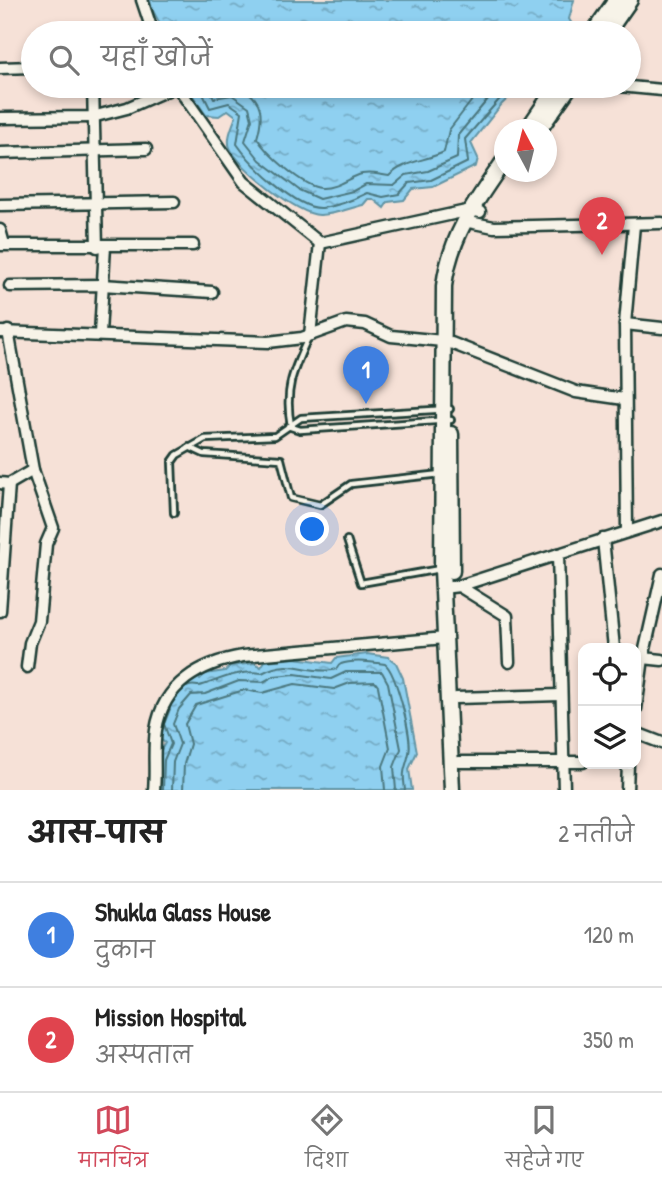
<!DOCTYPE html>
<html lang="hi">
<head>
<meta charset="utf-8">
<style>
	body { margin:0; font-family:"Patrick Hand","Playpen Sans Deva",sans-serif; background:#f6f6f6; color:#222 }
	.controls { position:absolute; right:21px; bottom:21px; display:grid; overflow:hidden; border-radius:14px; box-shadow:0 4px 10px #0003 }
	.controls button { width:63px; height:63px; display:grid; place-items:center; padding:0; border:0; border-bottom:2px solid #e0e0e0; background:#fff; color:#222; font:35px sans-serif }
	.compass { position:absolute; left:494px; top:119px; width:63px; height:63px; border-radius:50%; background:#fff; box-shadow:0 4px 10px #0003; rotate:353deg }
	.you { position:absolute; left:313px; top:530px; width:24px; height:24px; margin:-18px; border:5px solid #fff; border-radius:50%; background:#1a73e8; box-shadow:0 0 0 10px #1a73e833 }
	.badge { display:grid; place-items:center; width:46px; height:46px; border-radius:50%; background:#d1495b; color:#fff; font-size:23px; font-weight:700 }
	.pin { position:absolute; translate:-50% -58px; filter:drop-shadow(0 2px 4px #0008) }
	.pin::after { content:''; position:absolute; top:37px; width:24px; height:21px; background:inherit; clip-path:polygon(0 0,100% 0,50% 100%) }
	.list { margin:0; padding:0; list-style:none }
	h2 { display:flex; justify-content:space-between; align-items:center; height:91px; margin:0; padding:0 28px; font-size:30px }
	h2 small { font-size:23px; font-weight:400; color:#767676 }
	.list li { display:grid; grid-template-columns:46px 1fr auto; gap:21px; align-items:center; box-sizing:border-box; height:105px; padding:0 28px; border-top:2px solid #e0e0e0 }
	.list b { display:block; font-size:26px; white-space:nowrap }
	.list p { margin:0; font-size:23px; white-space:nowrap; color:#767676 }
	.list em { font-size:23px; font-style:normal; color:#767676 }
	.icon { flex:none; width:38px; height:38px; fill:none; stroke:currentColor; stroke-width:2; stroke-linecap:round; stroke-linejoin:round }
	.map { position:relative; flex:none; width:662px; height:790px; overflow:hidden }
	.search { position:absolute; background:#fff; box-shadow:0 4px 10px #0003; left:21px; right:21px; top:21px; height:77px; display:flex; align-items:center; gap:18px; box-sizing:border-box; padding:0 24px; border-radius:38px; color:#767676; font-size:26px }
	.sheet { height:301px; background:#fff }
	nav { display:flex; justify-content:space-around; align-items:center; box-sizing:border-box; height:98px; border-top:2px solid #e0e0e0; background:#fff; font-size:19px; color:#767676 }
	nav a { display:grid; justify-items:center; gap:4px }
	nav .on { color:#d1495b }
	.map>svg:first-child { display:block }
	.water { fill:url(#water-ripples); stroke:#6295a5; stroke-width:2 }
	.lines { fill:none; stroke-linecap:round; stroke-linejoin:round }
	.shore { stroke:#4c787f; stroke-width:2 }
	.lane-casing { stroke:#1f3d34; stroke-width:10 }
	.street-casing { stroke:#1f3d34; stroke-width:15 }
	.primary-casing { stroke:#1f3d34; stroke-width:19 }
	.lane { stroke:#f7f3e8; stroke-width:4.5 }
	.street { stroke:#f7f3e8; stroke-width:10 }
	.primary { stroke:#f7f3e8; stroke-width:14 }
</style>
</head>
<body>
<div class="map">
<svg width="662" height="790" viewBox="0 0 662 790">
	<defs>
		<pattern id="water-ripples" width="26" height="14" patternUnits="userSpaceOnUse" patternTransform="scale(1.75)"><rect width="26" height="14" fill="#8fd0f0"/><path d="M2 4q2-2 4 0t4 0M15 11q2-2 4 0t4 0" fill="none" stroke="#74aac3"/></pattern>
	</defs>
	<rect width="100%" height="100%" fill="#f6e1d7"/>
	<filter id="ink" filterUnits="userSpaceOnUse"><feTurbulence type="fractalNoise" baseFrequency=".0143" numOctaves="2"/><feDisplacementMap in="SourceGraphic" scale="14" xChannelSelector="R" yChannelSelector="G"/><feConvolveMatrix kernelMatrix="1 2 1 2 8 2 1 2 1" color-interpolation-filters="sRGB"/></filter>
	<g filter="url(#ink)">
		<!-- water -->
		<g class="water">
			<polygon points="150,0 574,0 569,19 575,29 571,33 165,33 152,9"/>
			<path d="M192,86H517L518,89L502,104L471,143L478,158L476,166L433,187L413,189L404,200L388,202L384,208L373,199H368L363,205C350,208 334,215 320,215C299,216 238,167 230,148C226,138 233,125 236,116L228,110L219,116L206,115L193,96Z"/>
			<polygon points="367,654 388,657 396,663 403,678 417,752 409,769 412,790 156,790 156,759 165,743 159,738 165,702 195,675 200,679 205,674 225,671 230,666 255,663 261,667 265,661 295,658 332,663 336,658"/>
		</g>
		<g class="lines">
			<!-- shore -->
			<g class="shore">
				<path d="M199,86L210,108L229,103L242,112L237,144C250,163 297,210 322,208C338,206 353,200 367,193L383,197L399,194L409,183L431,180L468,162L465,139L511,86"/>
				<polyline points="208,86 214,98 232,95 249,107 252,119 245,141 260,160 299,190 319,199 353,191 366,184 394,185 406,175 428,171 457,158 458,135 499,86"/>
				<path d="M239,86C263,99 264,114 257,138C266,153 303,187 321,188C336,189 349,177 362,174C372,172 380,175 389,176C404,161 425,161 444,152L449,130L483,86"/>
				<path d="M187,687C194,683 197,688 203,685C224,678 239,670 262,673C292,657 305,674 332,670C341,669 334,668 341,664C353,659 373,662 385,664C396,672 413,739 409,753C405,772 402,767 405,790"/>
				<polyline points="163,790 164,760 171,744 164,724 170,709"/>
				<polyline points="172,790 173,762 180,744 173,724 179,709 191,695 205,694 239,681 263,682 274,676 295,674 331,679 346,672 382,672 388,683 401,749 394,767 396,790"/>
				<polyline points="183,790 184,764 190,744 185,724 196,705 244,690 262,693 295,684 334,689 350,683 375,682 378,686 390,748 383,766 385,790"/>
			</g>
			<!-- lane casing -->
			<g class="lane-casing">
				<g id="lane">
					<polyline points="288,426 300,430 451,420"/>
					<path d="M291,426C284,389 293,371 308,338"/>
					<polyline points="189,447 204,454 281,459 291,498 320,505 351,484 441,474"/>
					<polyline points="174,513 172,462 177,455 205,439 275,436 301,418 450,409"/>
					<polyline points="347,540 361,583 440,569"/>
				</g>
			</g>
			<!-- street casing -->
			<g class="street-casing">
				<g id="street">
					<polyline points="142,0 153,33"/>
					<polyline points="0,68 33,67"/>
					<polyline points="93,86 97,247"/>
					<polyline points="177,86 244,182 320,243 471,210 480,212"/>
					<polyline points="619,86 662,90"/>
					<polyline points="0,118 92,117 127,108 177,86"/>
					<polyline points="0,153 146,149"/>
					<polyline points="0,205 174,202"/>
					<polyline points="464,221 494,227 662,223"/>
					<polyline points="0,230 4,244"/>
					<polyline points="0,245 193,245"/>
					<polyline points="10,286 102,285 212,292"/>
					<polyline points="625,324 662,328"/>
					<polyline points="8,331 33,470 53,528 46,544 39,621 30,643 27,667"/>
					<polyline points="0,332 268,342 302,338 346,322 365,324 391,336 443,341"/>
					<polyline points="100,334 105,246"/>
					<polyline points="310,335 320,243"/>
					<polyline points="451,343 576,392 624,399"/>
					<polyline points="0,483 9,484 33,470"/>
					<polyline points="627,532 625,324 634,225"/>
					<polyline points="603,539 614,648"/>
					<polyline points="558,554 564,790"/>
					<polyline points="459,586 507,616 509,662"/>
					<polyline points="443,588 459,586 662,521"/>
					<polyline points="0,611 9,484"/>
					<polyline points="643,658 662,660"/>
					<polyline points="456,698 560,695"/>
					<polyline points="636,709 643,658 662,574"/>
					<polyline points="636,733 662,743"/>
					<polyline points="459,762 583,762"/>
					<path d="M154,790C156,770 153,750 156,730C163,684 201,663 243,656L445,638"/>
					<polyline points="627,790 628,764"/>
				</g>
			</g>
			<!-- primary casing -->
			<g class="primary-casing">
				<g id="primary">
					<polyline points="593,33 616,0"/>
					<polyline points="607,33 630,0"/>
					<polyline points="527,130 557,86"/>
					<polyline points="539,130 570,86"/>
					<polyline points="451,434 452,571"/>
					<path d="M452,790L442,569L444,286C450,236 476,201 504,161"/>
				</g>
			</g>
			<!-- lane -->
			<use href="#lane" class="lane"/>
			<!-- street -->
			<use href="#street" class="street"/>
			<!-- primary -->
			<use href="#primary" class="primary"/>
		</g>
	</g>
</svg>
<div class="controls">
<button><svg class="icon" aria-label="locate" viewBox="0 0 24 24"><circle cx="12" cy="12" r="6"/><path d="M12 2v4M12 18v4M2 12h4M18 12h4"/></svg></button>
<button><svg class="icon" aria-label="layers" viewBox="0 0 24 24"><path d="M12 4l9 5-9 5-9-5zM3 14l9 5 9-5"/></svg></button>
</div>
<svg class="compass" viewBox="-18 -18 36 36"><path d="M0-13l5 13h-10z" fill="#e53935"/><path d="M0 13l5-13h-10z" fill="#767676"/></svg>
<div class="you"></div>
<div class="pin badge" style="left:366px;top:404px;background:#3f7fe0">1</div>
<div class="pin badge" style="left:602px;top:255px;background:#e0444e">2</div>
<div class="search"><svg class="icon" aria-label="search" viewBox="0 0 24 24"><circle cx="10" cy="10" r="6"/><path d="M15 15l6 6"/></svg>यहाँ खोजें</div>
</div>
<section class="sheet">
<h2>आस-पास<small>2 नतीजे</small></h2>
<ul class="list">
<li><span class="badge" style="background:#3f7fe0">1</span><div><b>Shukla Glass House</b><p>दुकान</p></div><em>120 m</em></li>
<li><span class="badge" style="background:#e0444e">2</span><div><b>Mission Hospital</b><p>अस्पताल</p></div><em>350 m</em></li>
</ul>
</section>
<nav>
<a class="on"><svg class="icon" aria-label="map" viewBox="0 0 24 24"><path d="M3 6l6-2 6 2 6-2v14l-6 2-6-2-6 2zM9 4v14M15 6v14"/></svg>मानचित्र</a>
<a><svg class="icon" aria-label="directions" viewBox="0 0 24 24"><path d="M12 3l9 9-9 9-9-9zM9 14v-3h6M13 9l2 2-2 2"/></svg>दिशा</a>
<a><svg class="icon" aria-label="saved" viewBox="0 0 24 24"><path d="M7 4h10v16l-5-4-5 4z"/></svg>सहेजे गए</a>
</nav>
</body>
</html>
